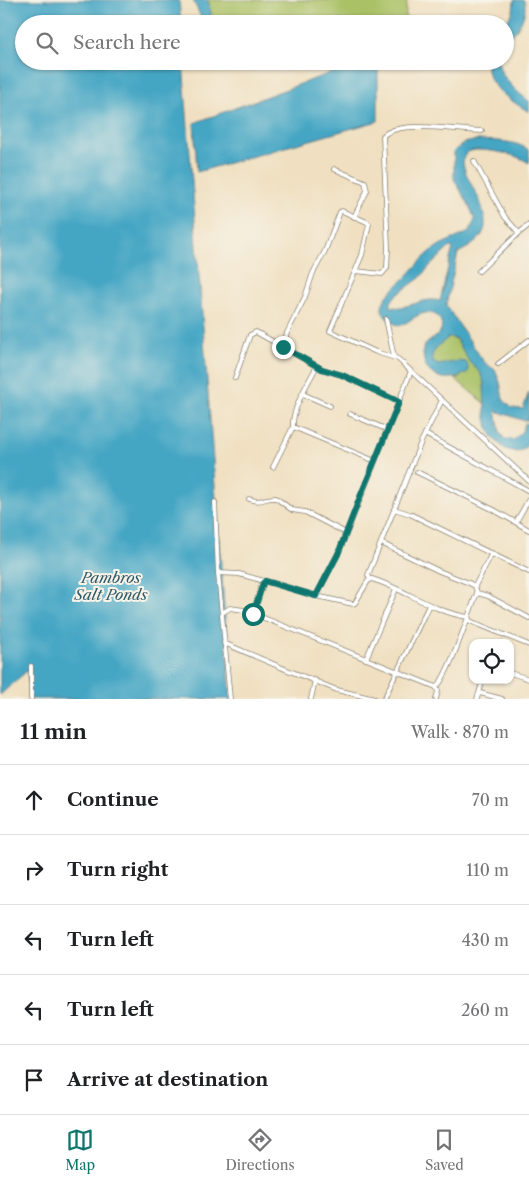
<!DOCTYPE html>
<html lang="en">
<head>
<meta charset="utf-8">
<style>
	body { margin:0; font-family:"Libre Caslon Text",serif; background:#f6f6f6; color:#202124 }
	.controls { position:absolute; right:15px; bottom:15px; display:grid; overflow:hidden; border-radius:10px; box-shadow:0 1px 4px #0004 }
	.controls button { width:45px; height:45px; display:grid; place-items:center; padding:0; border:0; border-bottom:1px solid #e0e0e0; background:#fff; color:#202124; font:25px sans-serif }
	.stop { position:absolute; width:15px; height:15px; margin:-11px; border:4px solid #0f766e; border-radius:50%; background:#fff }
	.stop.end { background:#0f766e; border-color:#fff; box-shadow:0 1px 5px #0008 }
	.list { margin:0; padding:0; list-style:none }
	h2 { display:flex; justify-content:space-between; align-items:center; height:65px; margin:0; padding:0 20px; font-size:21px }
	h2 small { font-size:16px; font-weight:400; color:#757577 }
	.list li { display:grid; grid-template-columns:32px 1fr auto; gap:15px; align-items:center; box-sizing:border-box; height:70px; padding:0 20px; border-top:1px solid #e0e0e0 }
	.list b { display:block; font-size:19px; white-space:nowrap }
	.list em { font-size:16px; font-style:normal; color:#757577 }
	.icon { flex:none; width:28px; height:28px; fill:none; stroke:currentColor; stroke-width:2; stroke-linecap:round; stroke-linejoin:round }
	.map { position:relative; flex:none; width:529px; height:699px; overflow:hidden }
	.search { position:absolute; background:#fff; box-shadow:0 1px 4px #0004; left:15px; right:15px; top:15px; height:55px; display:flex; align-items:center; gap:12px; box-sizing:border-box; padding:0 18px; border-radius:28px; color:#757577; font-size:19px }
	.sheet { height:415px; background:#fff }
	nav { display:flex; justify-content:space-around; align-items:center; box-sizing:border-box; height:70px; border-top:1px solid #e0e0e0; background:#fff; font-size:14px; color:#757577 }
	nav a { display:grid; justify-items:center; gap:2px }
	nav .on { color:#0f766e }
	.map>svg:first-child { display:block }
	.green { fill:#aac166; stroke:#636e41 }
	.water { fill:#44a6c4; stroke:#306170; fill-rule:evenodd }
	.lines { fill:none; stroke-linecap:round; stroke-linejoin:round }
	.minor-casing { stroke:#867e6e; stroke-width:5.5 }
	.minor { stroke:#fff; stroke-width:4 }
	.route { stroke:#0f766e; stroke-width:6 }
	.labels { text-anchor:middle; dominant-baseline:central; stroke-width:4; stroke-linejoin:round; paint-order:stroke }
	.water-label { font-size:15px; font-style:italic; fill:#2e5a68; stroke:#f7f3e8 }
</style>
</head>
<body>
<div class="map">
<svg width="529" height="699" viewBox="0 0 529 699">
	<rect width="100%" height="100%" fill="#f7f3e8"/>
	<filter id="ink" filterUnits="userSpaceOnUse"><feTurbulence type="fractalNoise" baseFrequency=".02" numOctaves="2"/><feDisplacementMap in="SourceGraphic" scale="10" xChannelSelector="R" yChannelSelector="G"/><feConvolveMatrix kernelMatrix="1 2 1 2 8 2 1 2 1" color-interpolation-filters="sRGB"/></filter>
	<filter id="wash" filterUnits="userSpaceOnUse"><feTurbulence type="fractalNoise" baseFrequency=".0096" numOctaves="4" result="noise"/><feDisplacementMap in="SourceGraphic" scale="20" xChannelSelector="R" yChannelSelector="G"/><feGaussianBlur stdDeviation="1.12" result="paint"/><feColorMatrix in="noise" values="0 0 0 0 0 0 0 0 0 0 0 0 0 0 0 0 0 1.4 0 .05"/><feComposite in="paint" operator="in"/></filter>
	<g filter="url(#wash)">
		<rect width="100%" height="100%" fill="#f0e0c1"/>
		<!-- green -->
		<g class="green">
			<polygon points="208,0 407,0 405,24 213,24"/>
			<polygon points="449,337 456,339 470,363 480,372 484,383 485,404 454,378 461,377 447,364 438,365 433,362 432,355 436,347"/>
		</g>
		<!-- water -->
		<g class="water">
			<polygon points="0,0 179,0 181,24 24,24 24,61 183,61 231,699 29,699 28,670 0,695"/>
			<polygon points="193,0 208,0 213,24 204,24"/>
			<path d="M514,0H524C529,17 515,31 505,44V25L513,11Z"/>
			<polygon points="363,61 375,61 378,64 378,121 197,172 194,123"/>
			<path d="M487,61H498C500,77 517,92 529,101V112C512,101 483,85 487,61Z"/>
			<path d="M478,140C495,141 515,140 529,150V163C515,154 497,151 480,150C447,149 472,184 478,197C482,205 486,219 485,227C482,241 469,247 458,253L446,305L484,362L495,370L500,382L503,399L512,408L523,409L529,392V420H522L496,411L500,432L504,439L514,440L522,431L525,423L529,424V443L524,449L517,452L505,449L494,439L488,428L485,413L484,383L480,372L470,363L456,339L449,337L437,347L432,355L433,362L438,365L458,361L466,362L468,366V372C453,382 429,381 424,361C424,357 422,353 423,349C425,342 435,339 439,333C445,326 440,314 430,313C419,311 409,323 399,326C365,310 390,293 406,277C417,266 426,253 440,245C449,240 460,237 469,232L475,220L469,205L454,179V151L464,143ZM450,247L453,248L451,255L440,301C423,296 408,310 391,307V302L395,296L420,278L429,267Z"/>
		</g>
	</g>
	<g filter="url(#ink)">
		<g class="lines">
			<!-- minor casing -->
			<g class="minor-casing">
				<g id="minor">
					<polyline points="474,161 505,217 519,233 529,225"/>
					<polyline points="334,169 365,182 367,191 354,217"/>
					<path d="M356,271L382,274L387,268L388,248L383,136C399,119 458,131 482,131"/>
					<polyline points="479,271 519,233"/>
					<polyline points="386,319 394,357"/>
					<polyline points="283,347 287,333 305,297 313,273 325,251 340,212 342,211 367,222 369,224 362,255 330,331 376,352 398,359 529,481"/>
					<polyline points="498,364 529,340"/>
					<polyline points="235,378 250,335 256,332 322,369 342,375 399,402"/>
					<polyline points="303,394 330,406"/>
					<polyline points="350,414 388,430"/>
					<polyline points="293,427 375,461"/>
					<polyline points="425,434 529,491"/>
					<path d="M273,467L293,427C291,410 309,381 317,366"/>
					<polyline points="417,472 494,510 529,530"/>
					<path d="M249,499C262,504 264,497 276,498L292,510L305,512L346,533"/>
					<polyline points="215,502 218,573 230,699"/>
					<polyline points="394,509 410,514 529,572"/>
					<polyline points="516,522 529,499"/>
					<path d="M381,543L439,571L469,583L475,586L477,593C470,610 448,679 436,687"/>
					<polyline points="218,573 239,574 264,581"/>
					<polyline points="370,579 368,575 421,442 442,400"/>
					<polyline points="475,586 492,553"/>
					<polyline points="477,593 488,596 529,618"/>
					<polyline points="316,596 338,554 411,371"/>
					<polyline points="222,613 230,608 244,610 436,687"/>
					<path d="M253,613L263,583L265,581L316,596L353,604L355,603L368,581L372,579C405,589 433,612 468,617L470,621L529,645"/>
					<polyline points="224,643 285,669 337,690 375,699"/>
					<polyline points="366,659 396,589"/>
					<polyline points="510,673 529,679"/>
					<polyline points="480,693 502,699"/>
					<polyline points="31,699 31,666"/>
					<polyline points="311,699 315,680"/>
					<polyline points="384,699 429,605"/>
					<polyline points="436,699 438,691 436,687"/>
					<polyline points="477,699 483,680"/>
				</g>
			</g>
			<!-- minor -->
			<use href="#minor" class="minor"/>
		</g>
	</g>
	<g class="lines" filter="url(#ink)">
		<!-- route -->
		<polyline class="route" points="253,614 263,583 265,581 316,596 338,554 360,497 399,402 342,375 322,369 283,347"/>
	</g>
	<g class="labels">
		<!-- water labels -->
		<g class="water-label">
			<text x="111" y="577">Pambros<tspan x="111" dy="17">Salt Ponds</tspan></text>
		</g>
	</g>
</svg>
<div class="controls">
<button><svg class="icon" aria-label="locate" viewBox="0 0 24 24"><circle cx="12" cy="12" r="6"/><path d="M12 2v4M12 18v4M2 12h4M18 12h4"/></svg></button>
</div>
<div class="stop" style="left:253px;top:614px"></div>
<div class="stop end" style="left:283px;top:347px"></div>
<div class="search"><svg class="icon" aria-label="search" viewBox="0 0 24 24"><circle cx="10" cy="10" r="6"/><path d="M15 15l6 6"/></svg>Search here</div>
</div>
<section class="sheet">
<h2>11 min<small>Walk · 870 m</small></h2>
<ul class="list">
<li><svg class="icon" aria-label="ahead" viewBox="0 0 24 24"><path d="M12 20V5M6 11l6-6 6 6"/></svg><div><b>Continue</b></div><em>70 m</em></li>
<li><svg class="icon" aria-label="right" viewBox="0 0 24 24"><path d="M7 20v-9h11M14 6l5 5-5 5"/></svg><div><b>Turn right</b></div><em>110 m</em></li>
<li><svg class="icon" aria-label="left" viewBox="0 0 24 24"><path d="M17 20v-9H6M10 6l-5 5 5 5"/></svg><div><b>Turn left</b></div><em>430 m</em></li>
<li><svg class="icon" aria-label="left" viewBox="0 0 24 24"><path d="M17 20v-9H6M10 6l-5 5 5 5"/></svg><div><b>Turn left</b></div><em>260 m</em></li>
<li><svg class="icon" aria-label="arrive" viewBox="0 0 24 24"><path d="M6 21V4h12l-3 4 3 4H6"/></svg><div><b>Arrive at destination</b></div></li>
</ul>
</section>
<nav>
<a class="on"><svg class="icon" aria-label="map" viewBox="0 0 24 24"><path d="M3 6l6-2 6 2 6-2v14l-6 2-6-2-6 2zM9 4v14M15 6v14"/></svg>Map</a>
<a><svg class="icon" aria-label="directions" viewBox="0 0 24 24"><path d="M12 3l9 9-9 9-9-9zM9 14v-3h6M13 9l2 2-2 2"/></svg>Directions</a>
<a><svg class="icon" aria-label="saved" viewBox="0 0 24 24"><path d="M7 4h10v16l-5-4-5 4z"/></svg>Saved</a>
</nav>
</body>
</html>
